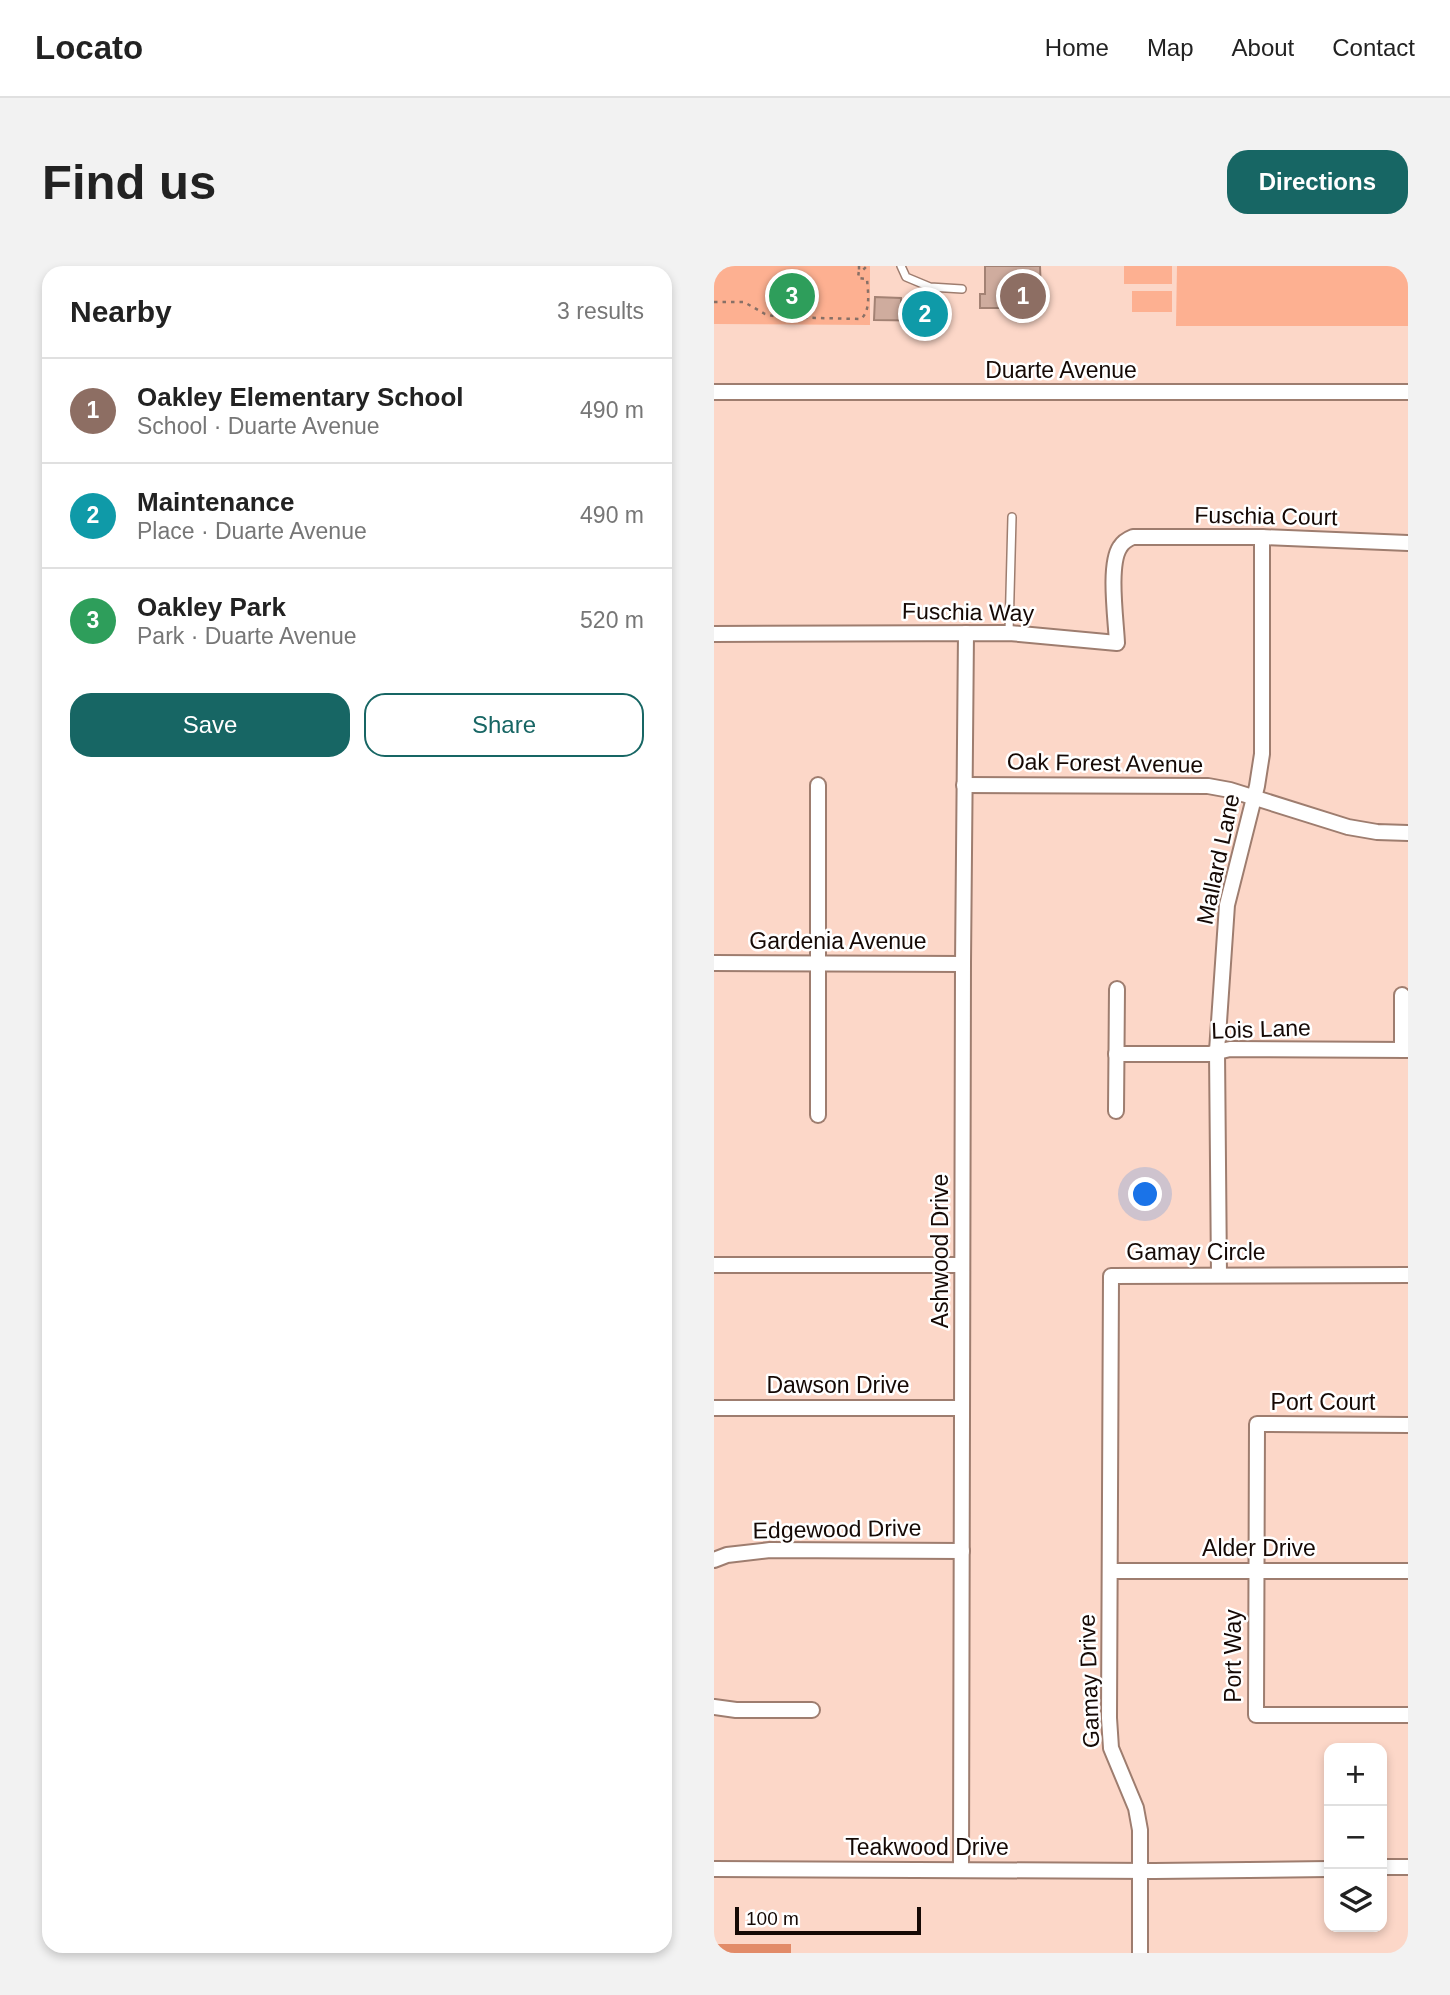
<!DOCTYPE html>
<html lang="en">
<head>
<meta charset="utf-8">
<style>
	body { margin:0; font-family:Helvetica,sans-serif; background:#f2f2f2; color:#222 }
	.controls { position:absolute; right:21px; bottom:21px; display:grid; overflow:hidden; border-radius:14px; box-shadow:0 4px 10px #0003 }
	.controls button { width:63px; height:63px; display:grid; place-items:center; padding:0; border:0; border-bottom:2px solid #e0e0e0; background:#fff; color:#222; font:35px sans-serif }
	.scale { position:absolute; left:21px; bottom:18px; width:186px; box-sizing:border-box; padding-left:7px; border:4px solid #150905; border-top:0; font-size:19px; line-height:24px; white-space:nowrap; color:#150905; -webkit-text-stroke:5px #fff; paint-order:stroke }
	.you { position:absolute; left:432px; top:929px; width:24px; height:24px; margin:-18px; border:5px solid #fff; border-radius:50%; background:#1a73e8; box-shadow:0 0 0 10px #1a73e833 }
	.badge { display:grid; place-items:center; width:46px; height:46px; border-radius:50%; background:#176664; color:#fff; font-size:23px; font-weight:700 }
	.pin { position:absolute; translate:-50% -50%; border:4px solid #fff; box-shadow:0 2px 7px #0006 }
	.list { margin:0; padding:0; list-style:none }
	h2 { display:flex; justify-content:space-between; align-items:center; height:91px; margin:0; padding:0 28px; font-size:30px }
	h2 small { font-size:23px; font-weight:400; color:#767676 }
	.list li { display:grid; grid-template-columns:46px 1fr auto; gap:21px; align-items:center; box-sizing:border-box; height:105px; padding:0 28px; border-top:2px solid #e0e0e0 }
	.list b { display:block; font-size:26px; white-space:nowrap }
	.list p { margin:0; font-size:23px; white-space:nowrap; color:#767676 }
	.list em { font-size:23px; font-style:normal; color:#767676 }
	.actions { display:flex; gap:14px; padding:21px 28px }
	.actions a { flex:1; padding:16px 0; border:2px solid #176664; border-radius:21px; text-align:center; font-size:24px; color:#176664 }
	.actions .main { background:#176664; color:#fff }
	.icon { flex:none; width:38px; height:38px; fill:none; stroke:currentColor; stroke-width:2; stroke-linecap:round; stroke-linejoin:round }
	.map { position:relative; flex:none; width:694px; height:1687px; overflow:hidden; border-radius:21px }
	header { display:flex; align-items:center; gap:42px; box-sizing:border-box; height:98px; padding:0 35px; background:#fff; border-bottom:2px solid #e0e0e0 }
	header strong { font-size:33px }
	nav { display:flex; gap:38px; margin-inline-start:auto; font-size:24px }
	.intro { display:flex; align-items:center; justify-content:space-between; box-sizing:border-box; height:168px; padding:0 42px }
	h1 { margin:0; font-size:49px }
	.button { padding:18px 32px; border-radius:21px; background:#176664; color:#fff; font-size:24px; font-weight:700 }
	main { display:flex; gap:42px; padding:0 42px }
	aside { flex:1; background:#fff; border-radius:21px; box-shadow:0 4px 10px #0003 }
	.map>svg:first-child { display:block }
	.green { fill:#fdb091 }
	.water { fill:#e28b68 }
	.building { fill:#cfac9e; stroke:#a38274; stroke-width:2 }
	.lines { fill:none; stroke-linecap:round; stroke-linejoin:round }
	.lane-casing { stroke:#9e7d6f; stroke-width:10 }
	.street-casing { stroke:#9e7d6f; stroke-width:18 }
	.path { stroke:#887066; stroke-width:2.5; stroke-dasharray:3.5 5; stroke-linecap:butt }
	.lane { stroke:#fff; stroke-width:7 }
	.street { stroke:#fff; stroke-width:14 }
	.labels { text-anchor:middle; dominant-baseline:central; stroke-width:5; stroke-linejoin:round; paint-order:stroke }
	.street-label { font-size:23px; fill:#150905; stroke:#fff }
</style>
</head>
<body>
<header>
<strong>Locato</strong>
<nav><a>Home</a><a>Map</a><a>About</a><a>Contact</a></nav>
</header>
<div class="intro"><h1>Find us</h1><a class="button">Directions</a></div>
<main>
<aside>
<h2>Nearby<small>3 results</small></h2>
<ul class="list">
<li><span class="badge" style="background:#8d6e63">1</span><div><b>Oakley Elementary School</b><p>School · Duarte Avenue</p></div><em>490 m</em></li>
<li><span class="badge" style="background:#0f9aa8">2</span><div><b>Maintenance</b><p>Place · Duarte Avenue</p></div><em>490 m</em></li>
<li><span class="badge" style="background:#2e9e5b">3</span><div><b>Oakley Park</b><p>Park · Duarte Avenue</p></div><em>520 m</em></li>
</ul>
<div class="actions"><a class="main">Save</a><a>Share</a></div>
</aside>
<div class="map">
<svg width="694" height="1687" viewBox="0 0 694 1687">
	<rect width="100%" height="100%" fill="#fcd7c8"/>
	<!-- green -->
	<g class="green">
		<polygon points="0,0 156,0 156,59 0,58"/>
		<rect x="410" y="0" width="48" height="18"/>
		<polygon points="463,0 694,0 694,60 462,60"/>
		<rect x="418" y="25" width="40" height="21"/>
	</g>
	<!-- water -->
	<rect class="water" x="0" y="1678" width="77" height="9"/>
	<!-- building -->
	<g class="building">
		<polygon points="271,0 326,0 327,27 294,27 294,42 266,42 266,28 271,28"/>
		<polygon points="161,31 187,32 187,40 235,42 235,55 160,54"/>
	</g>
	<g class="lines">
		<!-- lane casing -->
		<g class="lane-casing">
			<g id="lane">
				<polyline points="187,0 192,11 216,21 248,23"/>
				<polyline points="295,366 298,251"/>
			</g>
		</g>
		<!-- street casing -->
		<g class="street-casing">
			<g id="street">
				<polyline points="0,126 694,126"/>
				<path d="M0,368L295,367L403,377C402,354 394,299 406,281C409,276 414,273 419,271H548L694,277"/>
				<polyline points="250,519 494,520 516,524 634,561 663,566 694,567"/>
				<polyline points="0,697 249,698"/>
				<polyline points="688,729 688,784"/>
				<polyline points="402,788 495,788 516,783 694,784"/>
				<polyline points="402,845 403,723"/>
				<polyline points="104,849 104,519"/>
				<polyline points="0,999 248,999"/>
				<polyline points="505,1009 503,785 513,639 543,520 548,488 548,271"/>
				<polyline points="0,1142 248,1142"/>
				<polyline points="694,1159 543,1158 542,1449 694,1449"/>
				<polyline points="0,1294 13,1289 56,1284 248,1285"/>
				<polyline points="396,1305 694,1305"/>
				<polyline points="0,1441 22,1444 98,1444"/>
				<polyline points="668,1601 694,1601"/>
				<polyline points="0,1603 440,1605 615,1603"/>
				<polyline points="247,1603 249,698 252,367"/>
				<polyline points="426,1687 426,1564 422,1542 397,1482 395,1452 397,1010 694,1009"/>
			</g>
		</g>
		<!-- path -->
		<g class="path">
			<polyline points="145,0 145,4 149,4 153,0"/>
			<path d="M0,36H30L51,48L63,51L147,53C157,44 154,26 153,13L144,12L145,4"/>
		</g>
		<!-- lane -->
		<use href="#lane" class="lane"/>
		<!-- street -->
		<use href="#street" class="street"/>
	</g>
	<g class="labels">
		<!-- street labels -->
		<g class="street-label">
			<text x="347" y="104">Duarte Avenue</text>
			<text transform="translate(552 250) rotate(1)">Fuschia Court</text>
			<text transform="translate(254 346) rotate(1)">Fuschia Way</text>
			<text transform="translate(391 497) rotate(1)">Oak Forest Avenue</text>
			<text transform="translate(504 593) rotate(-78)">Mallard Lane</text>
			<text x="124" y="675">Gardenia Avenue</text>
			<text transform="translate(547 763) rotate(-2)">Lois Lane</text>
			<text transform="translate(226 985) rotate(-90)">Ashwood Drive</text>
			<text x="482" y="986">Gamay Circle</text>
			<text x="124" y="1119">Dawson Drive</text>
			<text x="609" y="1136">Port Court</text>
			<text transform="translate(123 1263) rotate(-1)">Edgewood Drive</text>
			<text x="545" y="1282">Alder Drive</text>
			<text transform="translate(519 1390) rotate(-90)">Port Way</text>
			<text transform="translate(375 1415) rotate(-92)">Gamay Drive</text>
			<text x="213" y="1581">Teakwood Drive</text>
		</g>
	</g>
</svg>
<div class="controls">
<button>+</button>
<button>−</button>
<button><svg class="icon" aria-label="layers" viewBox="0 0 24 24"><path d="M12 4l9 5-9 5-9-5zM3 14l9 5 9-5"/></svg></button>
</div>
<div class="scale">100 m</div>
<div class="you"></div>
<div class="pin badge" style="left:309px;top:30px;background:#8d6e63">1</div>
<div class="pin badge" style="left:211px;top:48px;background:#0f9aa8">2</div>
<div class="pin badge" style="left:78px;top:30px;background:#2e9e5b">3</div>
</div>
</main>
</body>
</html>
